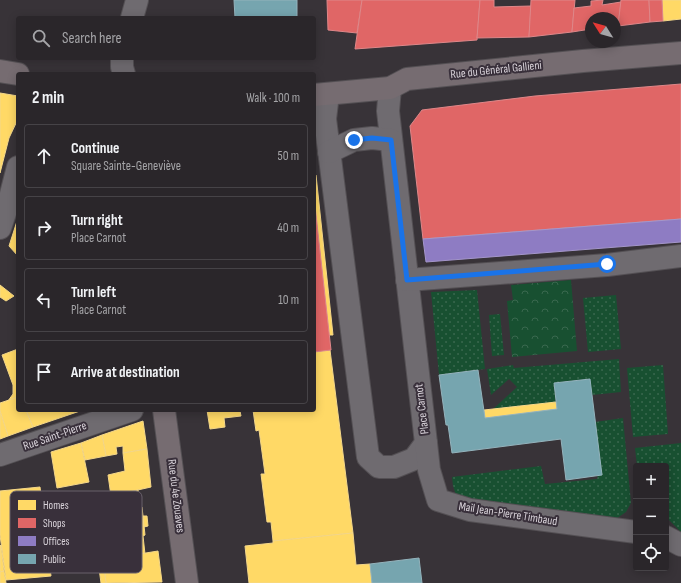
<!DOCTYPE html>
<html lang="en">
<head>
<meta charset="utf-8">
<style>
	body { margin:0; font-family:"Sofia Sans Condensed",sans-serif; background:#322e32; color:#f1f3f6 }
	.controls { position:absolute; right:12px; bottom:12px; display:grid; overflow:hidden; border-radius:4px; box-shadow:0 2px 10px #0003 }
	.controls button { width:36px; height:36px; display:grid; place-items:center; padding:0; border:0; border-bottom:1px solid #464347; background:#2a262a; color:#f1f3f6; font:20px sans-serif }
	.compass { position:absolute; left:585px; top:12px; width:36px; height:36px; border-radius:50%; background:#2a262a; box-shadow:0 2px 10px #0003; rotate:307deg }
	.stop { position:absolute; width:12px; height:12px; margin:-9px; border:3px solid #1a73e8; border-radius:50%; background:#fff }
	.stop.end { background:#1a73e8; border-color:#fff; box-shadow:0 1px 4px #0008 }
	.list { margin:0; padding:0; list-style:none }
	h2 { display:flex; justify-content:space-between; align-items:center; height:52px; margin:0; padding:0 16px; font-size:17px }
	h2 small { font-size:13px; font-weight:400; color:#a5a5a8 }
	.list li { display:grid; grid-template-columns:26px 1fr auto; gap:12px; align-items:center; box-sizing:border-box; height:64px; margin:0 8px 8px; padding:0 8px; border:1px solid #464347; border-radius:4px }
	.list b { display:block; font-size:15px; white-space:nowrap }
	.list p { margin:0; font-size:13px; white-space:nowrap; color:#a5a5a8 }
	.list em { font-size:13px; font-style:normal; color:#a5a5a8 }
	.icon { flex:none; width:22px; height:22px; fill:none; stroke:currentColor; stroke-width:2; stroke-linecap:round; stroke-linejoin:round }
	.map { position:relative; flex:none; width:681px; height:583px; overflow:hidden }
	.search { position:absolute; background:#2a262a; box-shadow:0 2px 10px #0003; left:16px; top:16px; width:300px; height:44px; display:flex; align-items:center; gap:10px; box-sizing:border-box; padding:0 14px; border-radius:4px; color:#a5a5a8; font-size:15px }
	.panel { position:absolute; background:#2a262a; box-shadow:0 2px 10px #0003; left:16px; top:72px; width:300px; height:340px; border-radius:4px }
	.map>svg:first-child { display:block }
	.grass { fill:url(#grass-dots) }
	.park { fill:url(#park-crowns) }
	.homes { fill:#ffd966; stroke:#f4d789 }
	.shops { fill:#e06666; stroke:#de8789 }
	.offices { fill:#8e7cc3; stroke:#a496ca }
	.public { fill:#76a5af; stroke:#94b3bc }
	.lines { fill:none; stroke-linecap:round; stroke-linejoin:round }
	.minor-casing { stroke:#545054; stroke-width:24 }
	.major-casing { stroke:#545054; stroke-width:24 }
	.minor { stroke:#6f6b70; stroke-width:22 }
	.major { stroke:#766c71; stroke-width:22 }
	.route { stroke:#1a73e8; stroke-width:5 }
	.labels { text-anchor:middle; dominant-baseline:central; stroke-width:4; stroke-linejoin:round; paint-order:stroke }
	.street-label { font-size:12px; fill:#d9d3da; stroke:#39303b }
	.key { fill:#39303b; stroke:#69616b; stroke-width:1 }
	.key-label { font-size:11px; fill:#d9d3da }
</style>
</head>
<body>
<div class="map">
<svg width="681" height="583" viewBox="0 0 681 583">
	<defs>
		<pattern id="grass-dots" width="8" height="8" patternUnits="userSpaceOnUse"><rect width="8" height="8" fill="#185031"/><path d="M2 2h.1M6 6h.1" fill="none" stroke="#39684e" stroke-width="1.8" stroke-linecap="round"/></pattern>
		<pattern id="park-crowns" width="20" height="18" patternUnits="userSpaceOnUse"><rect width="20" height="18" fill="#185031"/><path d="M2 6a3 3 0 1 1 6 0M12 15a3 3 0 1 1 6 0" fill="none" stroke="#39684e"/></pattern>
	</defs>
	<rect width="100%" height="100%" fill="#383338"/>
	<!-- grass -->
	<g class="grass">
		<polygon points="477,290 485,369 439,375 431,292"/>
		<polygon points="616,295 621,349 588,352 583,298"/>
		<polygon points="500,314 504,355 492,356 489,315"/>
		<polygon points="619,359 621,392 592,395 589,379 554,383 556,402 493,409 517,387 509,379 491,395 487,369 513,365 514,368"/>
		<polygon points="663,365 668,434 633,437 627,368"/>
		<polygon points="623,418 631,503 626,512 610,523 476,506 456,495 453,486 452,477 541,466 545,484 597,479 598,475 595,422"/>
		<polygon points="681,443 681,532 666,517 666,466 637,466 635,448"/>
	</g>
	<!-- park -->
	<polygon class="park" points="571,280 577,351 512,357 507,301 513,300 511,285"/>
	<!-- homes -->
	<g class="homes">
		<polygon points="662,0 681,0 681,19 663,21"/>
		<polygon points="0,93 18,96 18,119 9,138 0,173"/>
		<polygon points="316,175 333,335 329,335 314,197 314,176"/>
		<polygon points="18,218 18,256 9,246"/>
		<polygon points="0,285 14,296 6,301 0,297"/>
		<polygon points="18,349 18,397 8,401 13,394 13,385 2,355"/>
		<polygon points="330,350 353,533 273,541 271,522 267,522 261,474 265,474 259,430 256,431 253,410 314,410 314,352"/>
		<polygon points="18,397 18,410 26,410 33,427 8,436 0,411 0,403"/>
		<polygon points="556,402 557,409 485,418 484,410"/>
		<polygon points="26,410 83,410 33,427"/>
		<polygon points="207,410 246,410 240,411 241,416 224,418 225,427 210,429"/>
		<polygon points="0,411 8,436 0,439"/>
		<polygon points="143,421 147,449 123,453 123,446 116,447 117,454 106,456 102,435"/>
		<polygon points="102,435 106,456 85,460 81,443"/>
		<polygon points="81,443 89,482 57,488 51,452"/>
		<polygon points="147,449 151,487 111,496 108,475 125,471 123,453"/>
		<polygon points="40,487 51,576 6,580 0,535 0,491"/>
		<polygon points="138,490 140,507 142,507 145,535 143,536 145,554 109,560 106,539 99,539 95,500"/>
		<polygon points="143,516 147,516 148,526 144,527"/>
		<polygon points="353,533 356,565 370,564 372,583 249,583 245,546 273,543 273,541"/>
		<polygon points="1,545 4,571 0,572 0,546"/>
		<polygon points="158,551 162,582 106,583 103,560"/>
		<polygon points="103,560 106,583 101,583 98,561"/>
		<polygon points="4,571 6,583 0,583 0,572"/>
	</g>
	<!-- shops -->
	<g class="shops">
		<polygon points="327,0 362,0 357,33 328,30"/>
		<polygon points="362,0 480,0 477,40 355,49"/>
		<polygon points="480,0 494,0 494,7 531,6 529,37 477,38"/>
		<polygon points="531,0 575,0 572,32 529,37"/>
		<polygon points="603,0 602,5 621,2 618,26 615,26 615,18 591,18 591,29 572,32 574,8 591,6 591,1"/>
		<polygon points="621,0 649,0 650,22 618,26"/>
		<polygon points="649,0 662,0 663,21 650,22"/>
		<polygon points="681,84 681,219 423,239 410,126 422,110 535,96"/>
		<polygon points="314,197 331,350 314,352"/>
	</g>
	<!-- offices -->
	<polygon class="offices" points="681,219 681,242 426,262 423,239"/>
	<!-- public -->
	<g class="public">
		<polygon points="234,0 297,0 297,18 235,18"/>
		<polygon points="478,370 485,418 557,409 554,383 590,379 602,475 566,480 561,439 452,453 448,425 446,425 439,375"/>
		<polygon points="419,558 422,583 372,583 370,564"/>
	</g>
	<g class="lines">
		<!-- minor casing -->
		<g class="minor-casing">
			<g id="minor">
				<polyline points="132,18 137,0"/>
				<polyline points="122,58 122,67 124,74"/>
				<polyline points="328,94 325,119 368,457 379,467 394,467 414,459 426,443 388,111 390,88"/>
				<polyline points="329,152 354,140 372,138 391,140"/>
				<polyline points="0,228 10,198 18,167"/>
				<polyline points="407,280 607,265 681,256"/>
				<polyline points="426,443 429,470 438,500 470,510 636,532"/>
				<polyline points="0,455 132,410"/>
				<polyline points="666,537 681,545"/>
			</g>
		</g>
		<!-- major casing -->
		<g class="major-casing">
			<g id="major">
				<polyline points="0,71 18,74"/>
				<polyline points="314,95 390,88 407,79 583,61 681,53"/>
				<polyline points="164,410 187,583"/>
			</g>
		</g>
		<!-- minor -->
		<use href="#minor" class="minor"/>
		<!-- major -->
		<use href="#major" class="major"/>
	</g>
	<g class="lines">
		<!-- route -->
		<polyline class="route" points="354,140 372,138 391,140 407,280 607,264"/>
	</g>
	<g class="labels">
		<!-- street labels -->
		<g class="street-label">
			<text transform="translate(496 70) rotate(-6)">Rue du Général Gallieni</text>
			<text transform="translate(422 409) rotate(-97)">Place Carnot</text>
			<text transform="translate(55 436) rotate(-19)">Rue Saint-Pierre</text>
			<text transform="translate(176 496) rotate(83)">Rue du 4e Zouaves</text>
			<text transform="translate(508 514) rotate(9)">Mail Jean-Pierre Timbaud</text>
		</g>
	</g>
	<!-- legend -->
	<rect x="10" y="491" width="132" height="82" rx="6" class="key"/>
	<rect x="18" y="500" width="18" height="10" fill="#ffd966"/>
	<rect x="18" y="518" width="18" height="10" fill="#e06666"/>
	<rect x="18" y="536" width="18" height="10" fill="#8e7cc3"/>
	<rect x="18" y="554" width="18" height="10" fill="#76a5af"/>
	<g class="key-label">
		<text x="43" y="509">Homes</text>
		<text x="43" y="527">Shops</text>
		<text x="43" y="545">Offices</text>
		<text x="43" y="563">Public</text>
	</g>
</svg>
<div class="controls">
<button>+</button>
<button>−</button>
<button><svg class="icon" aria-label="locate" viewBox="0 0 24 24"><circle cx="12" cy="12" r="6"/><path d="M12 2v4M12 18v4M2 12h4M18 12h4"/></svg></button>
</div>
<svg class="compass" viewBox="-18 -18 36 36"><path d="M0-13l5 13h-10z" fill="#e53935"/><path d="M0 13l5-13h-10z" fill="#a5a5a8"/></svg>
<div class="stop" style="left:607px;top:264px"></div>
<div class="stop end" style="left:354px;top:140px"></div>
<div class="search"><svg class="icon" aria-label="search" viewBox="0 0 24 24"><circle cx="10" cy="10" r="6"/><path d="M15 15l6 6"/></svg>Search here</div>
<section class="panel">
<h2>2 min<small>Walk · 100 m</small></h2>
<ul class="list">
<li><svg class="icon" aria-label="ahead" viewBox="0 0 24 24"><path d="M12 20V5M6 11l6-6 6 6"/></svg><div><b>Continue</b><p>Square Sainte-Geneviève</p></div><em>50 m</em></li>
<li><svg class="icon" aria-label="right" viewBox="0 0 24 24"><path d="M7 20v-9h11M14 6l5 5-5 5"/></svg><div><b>Turn right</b><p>Place Carnot</p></div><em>40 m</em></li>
<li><svg class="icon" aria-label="left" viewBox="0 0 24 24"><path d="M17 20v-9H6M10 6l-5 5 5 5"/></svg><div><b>Turn left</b><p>Place Carnot</p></div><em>10 m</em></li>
<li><svg class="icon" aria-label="arrive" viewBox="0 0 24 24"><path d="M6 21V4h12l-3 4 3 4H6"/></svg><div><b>Arrive at destination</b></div></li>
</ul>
</section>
</div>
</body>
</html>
